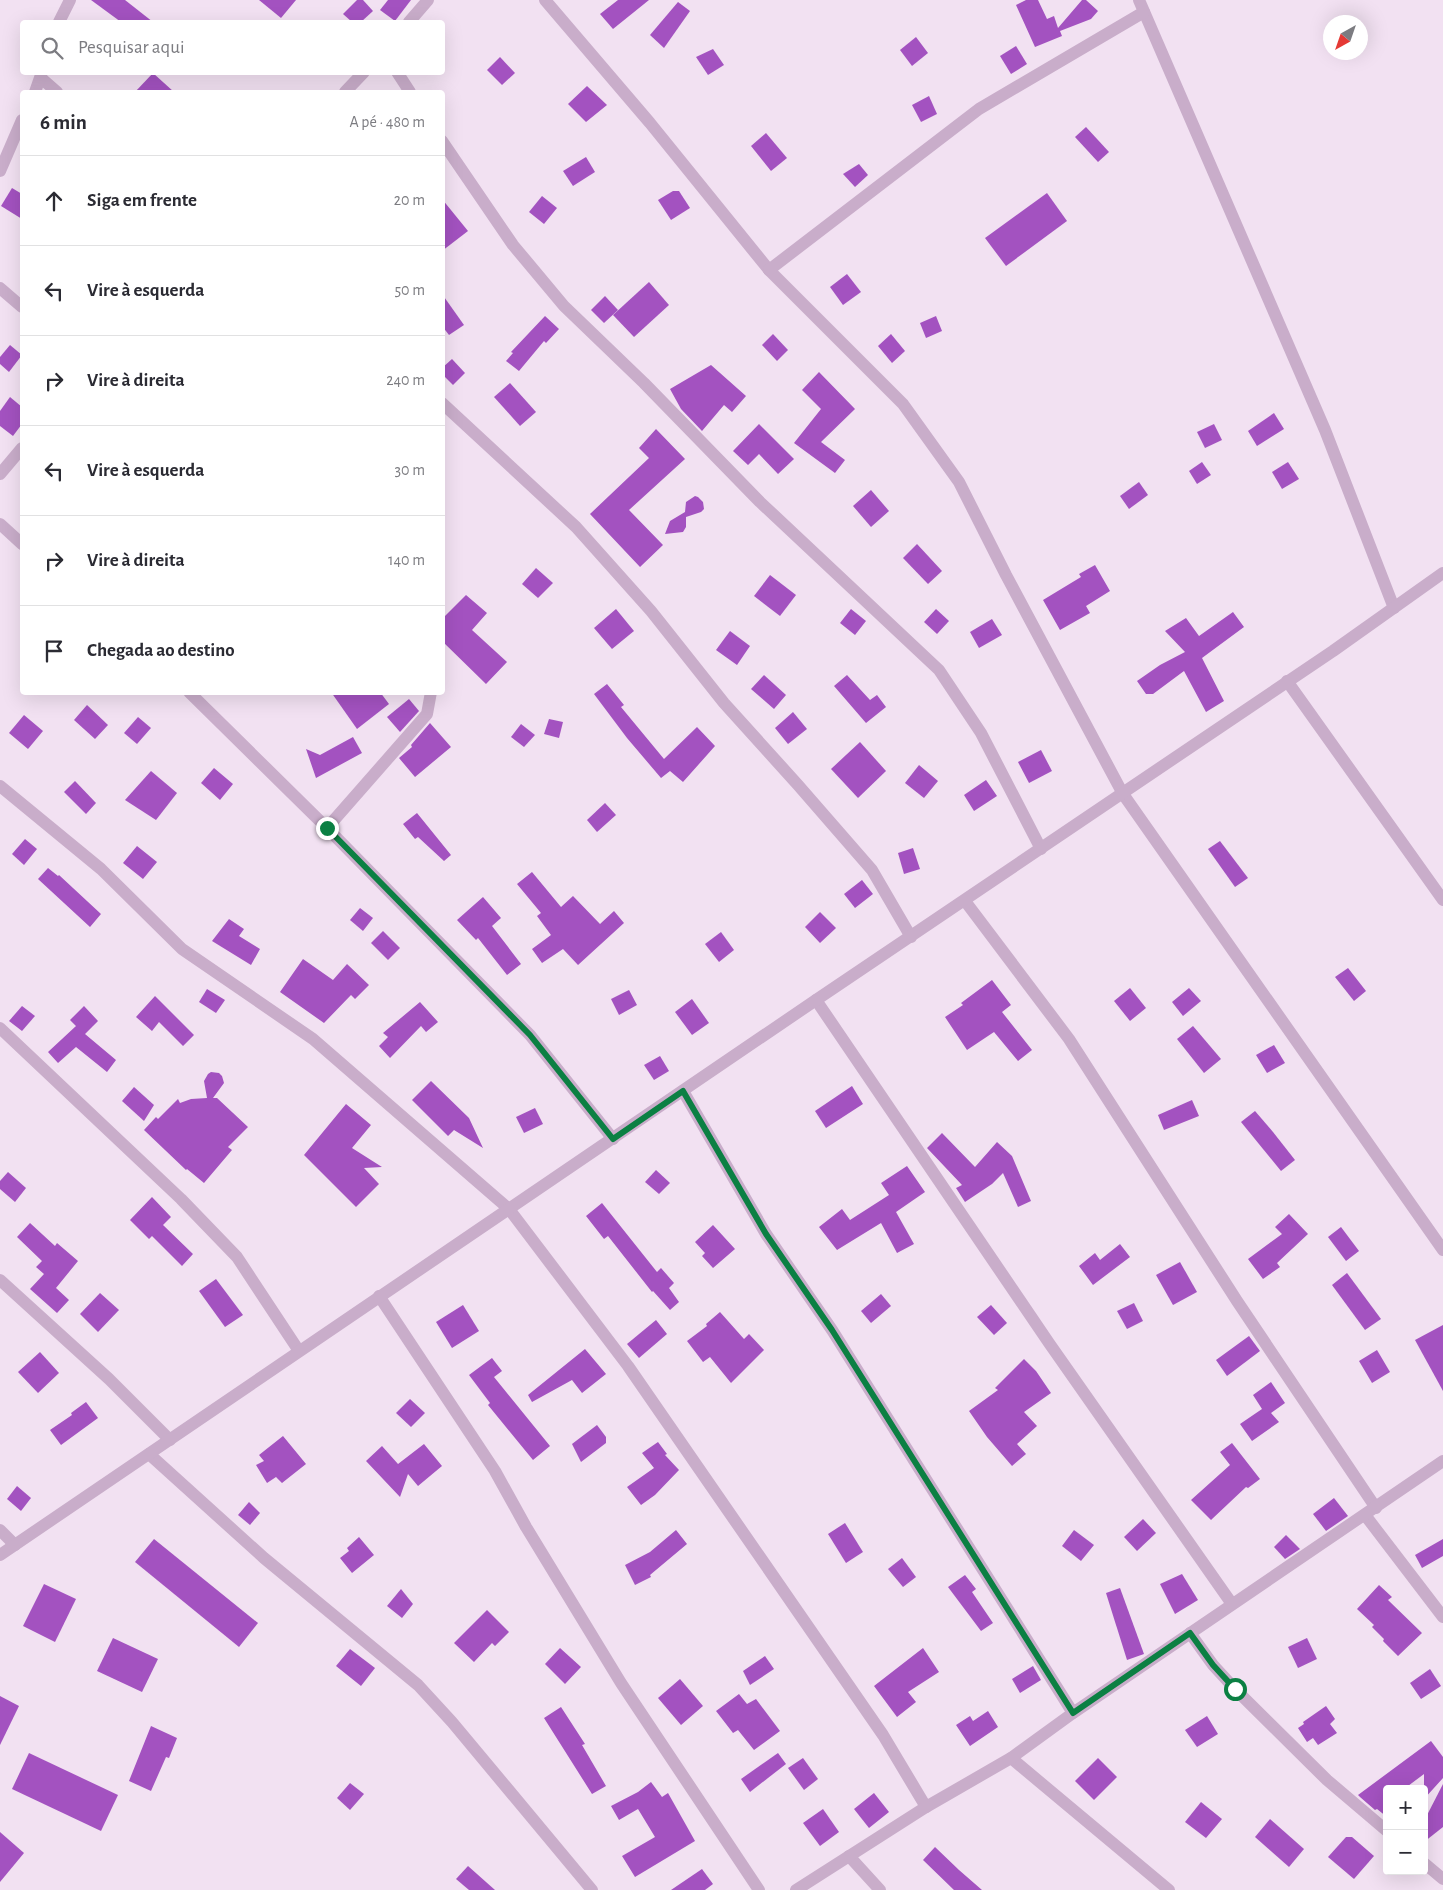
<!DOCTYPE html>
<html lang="pt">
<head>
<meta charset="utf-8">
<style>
	body { margin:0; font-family:"Alegreya Sans",sans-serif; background:#f2f2f3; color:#2b2b33 }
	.controls { position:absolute; right:15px; bottom:15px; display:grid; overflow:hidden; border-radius:5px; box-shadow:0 5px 20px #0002 }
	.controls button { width:45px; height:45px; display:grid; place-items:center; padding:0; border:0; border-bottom:1px solid #e1e1e2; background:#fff; color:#2b2b33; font:25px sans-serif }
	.compass { position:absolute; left:1323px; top:15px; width:45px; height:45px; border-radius:50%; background:#fff; box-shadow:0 5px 20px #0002; rotate:220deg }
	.stop { position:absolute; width:15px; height:15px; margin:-11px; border:4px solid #0b8043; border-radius:50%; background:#fff }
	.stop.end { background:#0b8043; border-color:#fff; box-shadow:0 1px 5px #0008 }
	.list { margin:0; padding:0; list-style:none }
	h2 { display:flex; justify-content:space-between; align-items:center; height:65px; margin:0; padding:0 20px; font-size:21px }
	h2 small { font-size:16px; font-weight:400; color:#7c7c81 }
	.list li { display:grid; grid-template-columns:32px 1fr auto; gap:15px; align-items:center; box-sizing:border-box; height:90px; padding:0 20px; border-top:1px solid #e1e1e2 }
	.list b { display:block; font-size:19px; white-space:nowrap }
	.list em { font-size:16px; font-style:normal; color:#7c7c81 }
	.icon { flex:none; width:28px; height:28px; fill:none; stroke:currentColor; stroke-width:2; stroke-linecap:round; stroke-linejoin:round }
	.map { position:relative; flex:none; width:1443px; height:1890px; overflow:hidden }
	.search { position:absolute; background:#fff; box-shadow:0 5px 20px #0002; left:20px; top:20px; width:425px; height:55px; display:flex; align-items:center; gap:12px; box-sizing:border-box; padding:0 18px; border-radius:5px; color:#7c7c81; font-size:19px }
	.panel { position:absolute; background:#fff; box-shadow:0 5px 20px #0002; left:20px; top:90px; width:425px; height:605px; border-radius:5px }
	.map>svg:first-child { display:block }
	.building { fill:#a352c0 }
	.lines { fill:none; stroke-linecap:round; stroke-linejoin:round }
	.minor { stroke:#c9adca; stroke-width:12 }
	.tertiary { stroke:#c9adca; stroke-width:12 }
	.route { stroke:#0b8043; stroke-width:6 }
</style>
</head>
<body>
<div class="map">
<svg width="1443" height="1890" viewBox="0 0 1443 1890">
	<rect width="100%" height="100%" fill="#f2e1f2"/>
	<!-- building -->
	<g class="building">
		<polygon points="91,0 125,0 153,22 121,22"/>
		<polygon points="259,0 296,0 281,18"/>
		<polygon points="357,0 363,0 373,11 361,22 352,22 343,14"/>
		<polygon points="388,0 411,0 395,21 380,10"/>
		<polygon points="618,0 649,0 613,29 600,14"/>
		<polygon points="1026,0 1038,0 1047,19 1054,16 1058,28 1082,0 1086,0 1098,11 1091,19 1060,31 1062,36 1035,47 1016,5"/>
		<polygon points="678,2 690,11 664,48 650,35"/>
		<polygon points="916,37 928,53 912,66 900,50"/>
		<polygon points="1016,46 1027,64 1011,74 1000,56"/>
		<polygon points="713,49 724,65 708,75 696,57"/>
		<polygon points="500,57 515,73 502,85 487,70"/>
		<polygon points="153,73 174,92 135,92"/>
		<polygon points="587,86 607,105 586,122 568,104"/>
		<polygon points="929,96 937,114 921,122 912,105"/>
		<polygon points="1086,127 1109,152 1098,162 1075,137"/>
		<polygon points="766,133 787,158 771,171 751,146"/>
		<polygon points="586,157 595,172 573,186 563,171"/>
		<polygon points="859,164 868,175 855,187 843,174"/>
		<polygon points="12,188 22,194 22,219 1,206"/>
		<polygon points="673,191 679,191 690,208 671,220 658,200"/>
		<polygon points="1047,193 1067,221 1006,266 985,238"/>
		<polygon points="542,196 557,208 544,224 529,212"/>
		<polygon points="442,199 468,231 442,251"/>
		<polygon points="847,274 861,292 843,305 830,287"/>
		<polygon points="649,282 669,305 634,337 613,315"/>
		<polygon points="442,294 464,325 449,335 442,326"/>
		<polygon points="605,296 618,310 604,323 591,310"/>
		<polygon points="545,316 559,329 546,343 544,341 519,371 506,361 513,353 511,352"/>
		<polygon points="936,316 942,331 926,338 920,323"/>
		<polygon points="773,334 788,350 777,361 762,345"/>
		<polygon points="891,334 905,351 892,363 878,346"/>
		<polygon points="10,345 22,355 9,372 0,364 0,357"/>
		<polygon points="452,359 465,373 453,385 442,374 442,368"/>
		<polygon points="711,365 746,396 732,412 724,405 702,431 681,409 670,389"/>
		<polygon points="819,372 855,409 821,442 845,460 835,473 794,443 821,409 802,390"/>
		<polygon points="510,383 536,412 520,426 494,397"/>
		<polygon points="10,397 22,407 22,424 13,436 0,426 0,411"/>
		<polygon points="1274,413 1284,429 1257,446 1248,431"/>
		<polygon points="759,424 794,459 778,474 759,454 748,465 733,451"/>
		<polygon points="1214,424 1222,440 1205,448 1197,432"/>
		<polygon points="656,429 685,459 629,510 663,545 640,567 590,514 649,458 639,448"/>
		<polygon points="1202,462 1211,475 1197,484 1189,471"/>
		<polygon points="1288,462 1299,479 1282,489 1272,472"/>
		<polygon points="1139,482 1148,495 1129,509 1120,496"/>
		<polygon points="871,490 889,511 871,527 853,506"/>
		<polygon points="695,496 698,497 703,502 704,509 701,512 686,517 686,527 683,532 665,534 670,521 685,512 686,502"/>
		<polygon points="917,544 942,571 928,584 903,558"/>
		<polygon points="1095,565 1110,591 1086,606 1090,613 1060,630 1043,600 1081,577 1079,574"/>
		<polygon points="536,568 553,583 538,598 522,584"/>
		<polygon points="770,575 796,595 780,616 754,596"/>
		<polygon points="466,595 487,613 472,630 507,662 486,684 442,641 442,619"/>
		<polygon points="616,609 634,631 612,649 594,628"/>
		<polygon points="851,609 866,621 855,635 840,623"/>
		<polygon points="936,609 949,621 937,634 924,622"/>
		<polygon points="1233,612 1244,627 1202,658 1224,701 1206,712 1184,671 1153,694 1146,694 1137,681 1160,665 1185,652 1165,631 1186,618 1199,636"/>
		<polygon points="992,619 1002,635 979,648 970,632"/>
		<polygon points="730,631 750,646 737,665 716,650"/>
		<polygon points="764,675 786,695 774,709 751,689"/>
		<polygon points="847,675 870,700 877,695 886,707 866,723 834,686"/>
		<polygon points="607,684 624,705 621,707 664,759 697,727 715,746 683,782 670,771 661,778 627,738 594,694"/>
		<polygon points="331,692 380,692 389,704 357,729"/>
		<polygon points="409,699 419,711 400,732 387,717"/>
		<polygon points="87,705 108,725 95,739 74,720"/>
		<polygon points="793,712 807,729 788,744 775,728"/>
		<polygon points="24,715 43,731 28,749 9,733"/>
		<polygon points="138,717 151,728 137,744 124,733"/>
		<polygon points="549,719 563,722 559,738 544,734"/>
		<polygon points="430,723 451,747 415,777 399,758 412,747 411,745"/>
		<polygon points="521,724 535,735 524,747 511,737"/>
		<polygon points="353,737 362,753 316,778 306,749 320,755"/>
		<polygon points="860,742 886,771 858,798 831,769"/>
		<polygon points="1041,750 1052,771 1029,783 1018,762"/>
		<polygon points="919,765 938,781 924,798 905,783"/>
		<polygon points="214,768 233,784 220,800 201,783"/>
		<polygon points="151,771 177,793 156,820 125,800"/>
		<polygon points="986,780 997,796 974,811 964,795"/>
		<polygon points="75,781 96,803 86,814 64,792"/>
		<polygon points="605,803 616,815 597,832 587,820"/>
		<polygon points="417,813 451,855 444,861 418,837 415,839 403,824"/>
		<polygon points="25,839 37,849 24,865 12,854"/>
		<polygon points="1220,841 1248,878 1235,887 1208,849"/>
		<polygon points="137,846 157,862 143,879 123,863"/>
		<polygon points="913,848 920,869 904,874 898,853"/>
		<polygon points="48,868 58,876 59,875 101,914 90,927 38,879"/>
		<polygon points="532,872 561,907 573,896 600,924 614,911 624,923 578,965 563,949 542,963 532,949 551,935 537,916 541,913 517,884"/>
		<polygon points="862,880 873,894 855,908 844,894"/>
		<polygon points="483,897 501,918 492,926 521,964 507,975 478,938 476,940 457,920"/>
		<polygon points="360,908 373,918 363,931 350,920"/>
		<polygon points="820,912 836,928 820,943 805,927"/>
		<polygon points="229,919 244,929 239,936 260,949 251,965 212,941"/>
		<polygon points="383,931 400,948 388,960 371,943"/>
		<polygon points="721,932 734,950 719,962 705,944"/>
		<polygon points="303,959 333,980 347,964 369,985 355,999 351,995 324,1023 280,992"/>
		<polygon points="1348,968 1366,991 1354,1001 1335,977"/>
		<polygon points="992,980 1011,1005 1002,1012 1032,1050 1018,1061 994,1032 967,1050 945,1017 963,1005 961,1003"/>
		<polygon points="1130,988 1146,1008 1130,1021 1114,1001"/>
		<polygon points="1189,988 1201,1001 1183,1016 1172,1002"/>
		<polygon points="207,989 225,1000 216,1013 199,1002"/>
		<polygon points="629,990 637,1005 619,1015 611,999"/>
		<polygon points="155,996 194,1035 183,1046 159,1022 152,1031 136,1017"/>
		<polygon points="692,999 709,1023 692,1035 675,1012"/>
		<polygon points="420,1002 438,1022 426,1032 421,1026 390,1058 379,1046 388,1037 383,1033"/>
		<polygon points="22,1006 35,1016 22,1031 9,1021"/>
		<polygon points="84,1006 98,1021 85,1034 116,1060 107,1072 76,1047 58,1063 48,1052 76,1026 79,1029 70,1020"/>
		<polygon points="1193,1026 1221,1059 1204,1073 1177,1039"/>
		<polygon points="1274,1045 1285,1063 1267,1073 1256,1055"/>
		<polygon points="660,1056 669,1071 654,1080 644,1065"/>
		<polygon points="211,1072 219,1073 222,1076 224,1083 213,1098 217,1098 248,1127 228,1147 232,1150 204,1183 187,1169 186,1170 144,1130 156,1117 158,1119 178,1099 180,1103 191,1099 207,1098 204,1081 208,1074"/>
		<polygon points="431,1081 469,1118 483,1148 454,1130 448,1136 412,1100"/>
		<polygon points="852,1086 863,1104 826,1128 815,1111"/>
		<polygon points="134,1087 154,1105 144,1121 122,1101"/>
		<polygon points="1192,1100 1199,1116 1164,1130 1158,1115"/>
		<polygon points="346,1104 371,1125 352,1148 382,1167 364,1168 379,1184 356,1207 304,1155"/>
		<polygon points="535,1108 543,1124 524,1133 516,1117"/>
		<polygon points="1255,1111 1273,1132 1295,1160 1281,1171 1241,1122"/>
		<polygon points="942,1133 975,1167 997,1142 1012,1156 1031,1201 1018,1207 1003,1173 992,1184 965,1202 956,1188 962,1185 927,1148"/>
		<polygon points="907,1166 925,1192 896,1212 914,1244 897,1253 881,1223 837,1250 819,1227 842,1209 850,1220 889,1195 881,1183"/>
		<polygon points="656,1170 670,1183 659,1194 645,1182"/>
		<polygon points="8,1172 26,1188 15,1202 0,1189 0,1181"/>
		<polygon points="152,1197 171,1217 163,1225 193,1254 182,1266 152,1236 149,1239 130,1220"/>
		<polygon points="602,1203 657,1272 661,1268 674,1283 669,1288 679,1302 670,1310 653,1291 652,1292 608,1236 604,1239 586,1216"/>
		<polygon points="1289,1214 1308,1234 1277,1263 1280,1267 1263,1279 1248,1259 1282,1234 1275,1227"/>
		<polygon points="30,1223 55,1246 57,1243 78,1261 56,1288 69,1300 57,1313 30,1289 44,1274 36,1267 42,1261 17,1237"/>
		<polygon points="713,1225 735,1249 713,1268 702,1256 705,1253 695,1242"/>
		<polygon points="1341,1227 1359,1251 1346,1261 1328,1237"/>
		<polygon points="1120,1244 1130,1257 1093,1285 1079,1266 1095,1253 1100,1260"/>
		<polygon points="1180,1262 1197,1292 1173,1305 1156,1275"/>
		<polygon points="1347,1273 1381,1319 1365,1330 1332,1285"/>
		<polygon points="216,1279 243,1315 225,1327 199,1291"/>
		<polygon points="100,1293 119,1310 98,1332 80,1314"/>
		<polygon points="881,1294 891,1306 871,1323 861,1311"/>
		<polygon points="1134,1303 1143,1321 1127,1329 1117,1311"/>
		<polygon points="463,1305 479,1331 452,1348 436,1322"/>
		<polygon points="991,1305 1007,1323 994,1335 977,1317"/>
		<polygon points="720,1312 744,1339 749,1334 764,1350 731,1383 710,1357 703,1362 687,1341 707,1326 706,1324"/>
		<polygon points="656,1320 667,1334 639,1358 627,1344"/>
		<polygon points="1443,1325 1443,1391 1415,1340"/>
		<polygon points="1249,1336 1260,1351 1227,1376 1216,1360"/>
		<polygon points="585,1349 606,1374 582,1393 572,1380 532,1402 528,1395"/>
		<polygon points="1377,1350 1390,1372 1372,1383 1359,1361"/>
		<polygon points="40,1352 59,1373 38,1393 18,1372"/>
		<polygon points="492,1358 502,1371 494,1377 550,1446 533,1460 488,1405 490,1403 469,1375"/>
		<polygon points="1024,1359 1036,1371 1051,1393 1024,1412 1037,1426 1017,1444 1026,1454 1012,1466 987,1437 969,1411 998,1390 995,1388"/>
		<polygon points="1271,1382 1285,1403 1271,1413 1279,1422 1252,1441 1240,1424 1262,1409 1253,1395"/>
		<polygon points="410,1399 425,1413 411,1427 396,1413"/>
		<polygon points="86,1402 98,1418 61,1445 50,1430 72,1415 71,1413"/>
		<polygon points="597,1425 606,1437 606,1443 581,1462 572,1444"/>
		<polygon points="283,1436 306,1464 282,1483 276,1477 267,1483 256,1465 264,1461 259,1455"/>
		<polygon points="658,1442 667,1454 665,1455 679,1470 655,1495 641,1505 627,1487 654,1468 642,1453"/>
		<polygon points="1232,1443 1260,1479 1248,1488 1246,1487 1211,1520 1191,1500 1230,1465 1220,1452"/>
		<polygon points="424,1444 442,1466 418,1486 408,1474 400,1497 366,1461 382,1446 398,1464"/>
		<polygon points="17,1486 31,1498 21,1511 7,1499"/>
		<polygon points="1334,1498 1348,1516 1326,1531 1313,1514"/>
		<polygon points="249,1502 260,1513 250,1525 238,1515"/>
		<polygon points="1143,1519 1156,1533 1137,1551 1124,1537"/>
		<polygon points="845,1523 863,1552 846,1563 828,1534"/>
		<polygon points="676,1530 687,1544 650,1575 651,1577 635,1585 625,1565 650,1552"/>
		<polygon points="1074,1530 1094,1545 1081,1561 1062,1546"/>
		<polygon points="1286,1535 1300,1549 1285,1559 1274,1547"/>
		<polygon points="359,1537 374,1555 352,1573 340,1558 349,1551 347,1548"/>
		<polygon points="154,1539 258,1623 239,1647 135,1562"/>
		<polygon points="1443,1539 1443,1556 1422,1568 1415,1555"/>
		<polygon points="902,1558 916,1577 903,1587 888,1569"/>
		<polygon points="1182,1574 1198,1600 1175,1614 1160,1584"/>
		<polygon points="965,1575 976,1589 972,1592 993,1623 981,1631 948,1587"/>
		<polygon points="44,1584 76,1599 55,1642 23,1626"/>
		<polygon points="1379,1585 1392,1597 1388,1600 1422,1633 1398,1656 1383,1641 1384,1639 1372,1627 1374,1625 1357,1609"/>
		<polygon points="1120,1588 1144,1654 1127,1660 1106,1593"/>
		<polygon points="401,1589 413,1604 402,1618 387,1606"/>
		<polygon points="487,1610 509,1632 495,1646 492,1643 474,1662 454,1643"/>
		<polygon points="113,1638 158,1659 142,1692 97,1671"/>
		<polygon points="1307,1638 1317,1659 1298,1668 1288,1647"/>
		<polygon points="560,1648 581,1667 565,1684 545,1664"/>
		<polygon points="923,1648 939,1672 908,1692 916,1702 897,1717 874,1686"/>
		<polygon points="350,1649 375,1668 361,1686 336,1666"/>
		<polygon points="765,1656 774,1669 750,1685 743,1671"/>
		<polygon points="1033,1666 1041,1680 1020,1693 1012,1679"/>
		<polygon points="1430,1669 1441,1686 1421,1699 1410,1683"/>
		<polygon points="680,1679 703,1706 681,1725 658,1698"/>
		<polygon points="739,1694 747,1704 756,1699 780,1731 754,1750 738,1730 733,1733 716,1711"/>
		<polygon points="0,1696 19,1706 0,1745"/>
		<polygon points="1326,1706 1335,1719 1330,1724 1337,1733 1318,1745 1313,1738 1307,1742 1298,1728 1304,1724 1303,1722"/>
		<polygon points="561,1707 585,1744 582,1745 606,1786 592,1794 544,1718"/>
		<polygon points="988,1711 998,1727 970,1746 956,1725 970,1716 973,1721"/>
		<polygon points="1207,1716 1218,1734 1197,1747 1185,1730"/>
		<polygon points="151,1726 177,1738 169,1758 166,1757 151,1791 129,1781"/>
		<polygon points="1431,1741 1443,1757 1443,1778 1424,1799 1424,1774 1404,1789 1387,1789 1387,1817 1377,1809 1375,1810 1360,1797 1358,1795"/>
		<polygon points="29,1753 118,1795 101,1831 12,1789"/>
		<polygon points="778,1753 786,1764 750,1792 741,1779"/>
		<polygon points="803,1758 818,1779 804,1790 788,1768"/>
		<polygon points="1098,1758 1117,1777 1094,1800 1075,1781"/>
		<polygon points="651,1782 662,1797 668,1793 695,1841 635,1877 622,1856 655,1837 638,1809 619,1820 611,1806 638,1792"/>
		<polygon points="350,1783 364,1794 350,1810 337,1798"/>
		<polygon points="1443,1784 1443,1827 1424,1842 1424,1821"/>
		<polygon points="874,1793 889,1812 869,1828 854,1809"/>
		<polygon points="1201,1802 1222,1819 1206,1838 1185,1822"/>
		<polygon points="823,1809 839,1832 820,1846 803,1823"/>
		<polygon points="1270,1819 1304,1849 1289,1867 1255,1837"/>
		<polygon points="0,1832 24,1853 0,1882"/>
		<polygon points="1346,1837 1352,1837 1374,1856 1354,1879 1328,1857"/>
		<polygon points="935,1847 959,1870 982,1890 954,1890 923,1860"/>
		<polygon points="468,1866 495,1890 469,1890 456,1879"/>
		<polygon points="702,1869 713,1884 705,1890 671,1890"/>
	</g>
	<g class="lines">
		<!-- minor -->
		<g class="minor">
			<polyline points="545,0 650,123 769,270 903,404 959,482 1006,575 1123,794 1443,1250"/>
			<polyline points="1139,0 1325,430 1394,608"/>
			<polyline points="59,22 70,0"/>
			<polyline points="409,22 428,0"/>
			<polyline points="397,72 410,92"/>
			<polyline points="41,78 57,92"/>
			<polyline points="35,92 42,72"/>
			<polyline points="345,92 364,72"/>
			<polyline points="442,141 513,245 564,306 644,383 760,502 939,670 981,733 1041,849"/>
			<polyline points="0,171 22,120"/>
			<polyline points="769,270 979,109 1144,12"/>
			<polyline points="0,288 22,307"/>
			<polyline points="442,403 576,527 651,611 724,703 798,785 872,870 911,937"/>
			<polyline points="0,474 22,448"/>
			<polyline points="0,524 22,544"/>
			<polyline points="1287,681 1443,900"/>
			<polyline points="189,692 327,828 530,1035 613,1139"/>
			<polyline points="0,786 101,869 182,949 313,1039 509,1209 628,1366 883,1735 926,1807"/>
			<polyline points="327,828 427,714 431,692"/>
			<polyline points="965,901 1069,1039 1237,1301 1376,1508"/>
			<polyline points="816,1000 1049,1343 1232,1604"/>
			<polyline points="0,1028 181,1199 237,1257 299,1351"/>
			<polyline points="683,1091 766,1234 832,1330 1073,1713"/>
			<polyline points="0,1280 109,1379 170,1440"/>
			<polyline points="379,1296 495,1471 526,1527 621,1683 759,1890"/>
			<polyline points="149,1454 264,1558 418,1685 452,1722 592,1890"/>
			<polyline points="1365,1515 1443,1617"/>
			<polyline points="0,1530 15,1545"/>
			<polyline points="1190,1633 1213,1665 1235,1689 1327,1780 1387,1831"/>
			<polyline points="1011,1758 1169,1890"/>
			<polyline points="849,1856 880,1890"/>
			<polyline points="1424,1863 1443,1879"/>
			<polyline points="796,1890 926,1807 1011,1758 1073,1713 1443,1461"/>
		</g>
		<!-- tertiary -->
		<polyline class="tertiary" points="0,1555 816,1000 1333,651 1443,573"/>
	</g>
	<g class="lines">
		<!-- route -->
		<polyline class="route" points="327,828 530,1035 613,1139 683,1091 766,1234 832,1330 1073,1713 1190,1633 1213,1665 1235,1689"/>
	</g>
</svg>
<div class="controls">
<button>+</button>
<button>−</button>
</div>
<svg class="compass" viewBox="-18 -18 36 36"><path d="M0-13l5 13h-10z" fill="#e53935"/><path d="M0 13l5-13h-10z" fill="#7c7c81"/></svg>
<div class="stop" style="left:1235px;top:1689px"></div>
<div class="stop end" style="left:327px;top:828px"></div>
<div class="search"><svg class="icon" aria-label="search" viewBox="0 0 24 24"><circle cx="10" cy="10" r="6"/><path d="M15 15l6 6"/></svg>Pesquisar aqui</div>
<section class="panel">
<h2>6 min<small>A pé · 480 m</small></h2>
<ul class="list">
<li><svg class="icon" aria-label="ahead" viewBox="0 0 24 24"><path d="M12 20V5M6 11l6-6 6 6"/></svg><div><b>Siga em frente</b></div><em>20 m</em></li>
<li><svg class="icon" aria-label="left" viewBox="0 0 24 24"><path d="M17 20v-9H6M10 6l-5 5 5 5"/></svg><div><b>Vire à esquerda</b></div><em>50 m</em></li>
<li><svg class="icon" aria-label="right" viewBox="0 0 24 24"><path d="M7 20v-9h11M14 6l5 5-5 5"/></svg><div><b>Vire à direita</b></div><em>240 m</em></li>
<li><svg class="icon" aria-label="left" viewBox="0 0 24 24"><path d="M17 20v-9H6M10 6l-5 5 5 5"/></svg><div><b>Vire à esquerda</b></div><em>30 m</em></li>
<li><svg class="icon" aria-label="right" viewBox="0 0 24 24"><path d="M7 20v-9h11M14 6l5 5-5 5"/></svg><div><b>Vire à direita</b></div><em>140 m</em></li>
<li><svg class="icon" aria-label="arrive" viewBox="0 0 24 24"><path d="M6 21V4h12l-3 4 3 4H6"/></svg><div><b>Chegada ao destino</b></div></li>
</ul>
</section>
</div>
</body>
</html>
